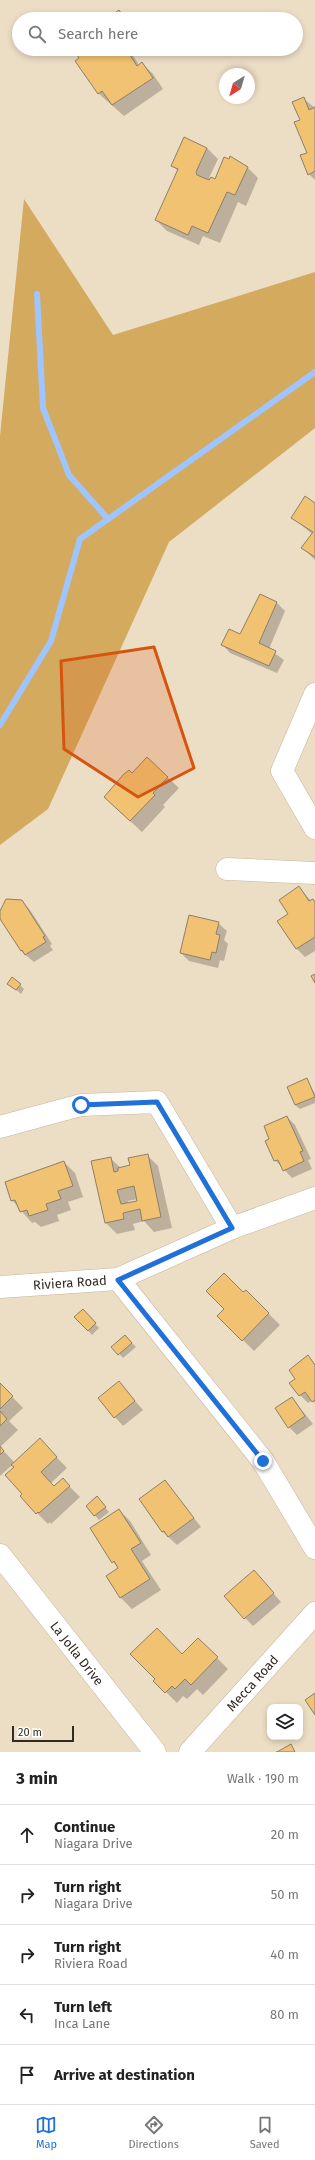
<!DOCTYPE html>
<html lang="en">
<head>
<meta charset="utf-8">
<style>
	body { margin:0; font-family:"Fira Sans",sans-serif; background:#f2f2f2; color:#222 }
	.controls { position:absolute; right:12px; bottom:12px; display:grid; overflow:hidden; border-radius:8px; box-shadow:0 2px 6px #0003 }
	.controls button { width:36px; height:36px; display:grid; place-items:center; padding:0; border:0; border-bottom:1px solid #e0e0e0; background:#fff; color:#222; font:20px sans-serif }
	.compass { position:absolute; left:219px; top:68px; width:36px; height:36px; border-radius:50%; background:#fff; box-shadow:0 2px 6px #0003; rotate:217deg }
	.scale { position:absolute; left:12px; bottom:10px; width:62px; box-sizing:border-box; padding-left:4px; border:2px solid #302a21; border-top:0; font-size:11px; line-height:14px; white-space:nowrap; color:#302a21; -webkit-text-stroke:3px #fff; paint-order:stroke }
	.stop { position:absolute; width:12px; height:12px; margin:-9px; border:3px solid #2070da; border-radius:50%; background:#fff }
	.stop.end { background:#2070da; border-color:#fff; box-shadow:0 1px 4px #0008 }
	.list { margin:0; padding:0; list-style:none }
	h2 { display:flex; justify-content:space-between; align-items:center; height:52px; margin:0; padding:0 16px; font-size:17px }
	h2 small { font-size:13px; font-weight:400; color:#767676 }
	.list li { display:grid; grid-template-columns:26px 1fr auto; gap:12px; align-items:center; box-sizing:border-box; height:60px; padding:0 16px; border-top:1px solid #e0e0e0 }
	.list b { display:block; font-size:15px; white-space:nowrap }
	.list p { margin:0; font-size:13px; white-space:nowrap; color:#767676 }
	.list em { font-size:13px; font-style:normal; color:#767676 }
	.icon { flex:none; width:22px; height:22px; fill:none; stroke:currentColor; stroke-width:2; stroke-linecap:round; stroke-linejoin:round }
	.map { position:relative; flex:none; width:315px; height:1752px; overflow:hidden }
	.search { position:absolute; background:#fff; box-shadow:0 2px 6px #0003; left:12px; right:12px; top:12px; height:44px; display:flex; align-items:center; gap:10px; box-sizing:border-box; padding:0 14px; border-radius:22px; color:#767676; font-size:15px }
	.sheet { height:352px; background:#fff }
	nav { display:flex; justify-content:space-around; align-items:center; box-sizing:border-box; height:56px; border-top:1px solid #e0e0e0; background:#fff; font-size:11px; color:#767676 }
	nav a { display:grid; justify-items:center; gap:2px }
	nav .on { color:#2070da }
	.map>svg:first-child { display:block }
	.green { fill:#d4aa5f }
	.shadow { fill:#0003; fill-rule:evenodd }
	.lines { fill:none; stroke-linecap:round; stroke-linejoin:round }
	.stream { stroke:#9fc5fe; stroke-width:6 }
	.building { fill:#f1c271; stroke:#8d8069; fill-rule:evenodd }
	.minor-casing { stroke:#c4b69e; stroke-width:23 }
	.minor { stroke:#fff; stroke-width:22 }
	.route { stroke:#2070da; stroke-width:5 }
	.marked { fill:#d6540e; fill-opacity:0.2; stroke:#d6540e; stroke-width:3; stroke-linejoin:round }
	.labels { text-anchor:middle; dominant-baseline:central; stroke-width:3; stroke-linejoin:round; paint-order:stroke }
	.street-label { font-size:13px; fill:#302a21; stroke:#fff }
</style>
</head>
<body>
<div class="map">
<svg width="315" height="1752" viewBox="0 0 315 1752">
	<rect width="100%" height="100%" fill="#ecddc5"/>
	<!-- green -->
	<polygon class="green" points="24,199 113,335 315,272 315,428 169,542 48,809 0,845 0,436"/>
	<!-- shadow -->
	<g class="shadow">
		<polygon points="74,49 129,49 139,65 142,63 153,74 163,89 124,116 98,93"/>
		<polygon points="303,98 315,108 315,180 309,174 308,153 301,120"/>
		<polygon points="207,148 218,159 209,178 215,180 247,167 258,178 246,206 238,202 220,243 203,236 199,245 167,231 156,220 178,171 172,165"/>
		<polygon points="315,504 315,560 303,548 312,534 292,517"/>
		<polygon points="261,595 277,603 285,611 269,649 284,660 277,673 230,653 222,644 240,635"/>
		<polygon points="147,758 179,788 163,805 165,807 142,832 116,808 132,774"/>
		<polygon points="299,887 311,901 315,903 315,951 305,957 297,949 279,921 289,914"/>
		<polygon points="22,901 30,910 52,944 50,946 53,950 34,962 21,951 0,917 0,913"/>
		<polygon points="218,923 227,931 224,940 228,944 224,961 220,960 218,968 189,961 181,953"/>
		<polygon points="9,984 20,985 24,989 21,994"/>
		<polygon points="307,1079 315,1094 315,1103 300,1109 295,1105 288,1087"/>
		<polygon points="287,1117 295,1125 311,1159 308,1160 312,1169 292,1178 275,1160"/>
		<path d="M147,1155L158,1166L172,1228L154,1232L144,1221L133,1224L135,1230L117,1234L106,1223L110,1158L121,1168L131,1166ZM138,1199L139,1202L128,1204V1201Z"/>
		<polygon points="64,1162 75,1173 83,1197 68,1202 71,1210 57,1215 59,1221 41,1227 35,1222 32,1223 12,1200"/>
		<polygon points="246,1291 280,1325 254,1351 219,1316"/>
		<polygon points="83,1311 99,1328 92,1335 76,1317"/>
		<polygon points="125,1336 136,1347 123,1358 113,1347"/>
		<polygon points="308,1357 315,1364 315,1403 312,1400 308,1403 300,1395 297,1379"/>
		<polygon points="119,1382 143,1410 123,1426 99,1399"/>
		<polygon points="0,1384 23,1408 9,1421 18,1430 0,1447 15,1463 40,1440 67,1468 51,1483 54,1487 63,1480 80,1497 51,1524 50,1522 48,1524 37,1513 23,1494 15,1467 12,1465 0,1476"/>
		<polygon points="292,1398 313,1424 297,1435 289,1427"/>
		<polygon points="165,1481 201,1527 177,1545 163,1532 140,1499"/>
		<polygon points="101,1502 109,1512 99,1520 87,1506"/>
		<polygon points="119,1510 130,1521 151,1555 142,1561 161,1590 132,1609 121,1598 107,1576 119,1568 113,1562"/>
		<polygon points="262,1580 281,1602 253,1626 245,1618"/>
		<polygon points="198,1639 228,1669 203,1695 197,1689 187,1699 183,1696 177,1703 155,1681"/>
	</g>
	<g class="lines">
		<!-- stream -->
		<g class="stream">
			<polyline points="37,294 43,408 69,475 108,519"/>
			<polyline points="0,725 51,641 80,539 315,372"/>
		</g>
	</g>
	<!-- building -->
	<g class="building">
		<polygon points="119,10 125,19 106,19"/>
		<polygon points="73,49 126,49 137,66 142,62 153,78 112,105 102,91 98,94 75,61 79,58"/>
		<polygon points="304,97 309,110 315,107 315,171 308,175 300,155 307,153 294,122 300,120 292,102"/>
		<polygon points="184,137 207,148 196,172 197,175 209,180 211,177 215,179 224,157 229,159 230,156 248,167 235,195 227,192 208,233 192,226 188,235 155,220 178,169 171,166"/>
		<polygon points="305,496 315,503 315,557 301,548 313,532 291,518"/>
		<polygon points="260,594 277,602 259,643 276,651 269,666 221,645 229,629 240,634"/>
		<polygon points="147,757 168,777 153,793 155,795 130,821 104,797 123,775 129,770 132,773"/>
		<polygon points="299,886 309,901 313,899 315,902 315,937 296,949 277,921 288,914 279,900"/>
		<polygon points="6,899 22,900 45,936 43,937 46,942 25,955 22,950 21,951 0,919 0,911"/>
		<polygon points="189,915 219,922 216,934 220,935 216,953 212,952 210,960 180,953"/>
		<polygon points="315,974 315,983 311,976"/>
		<polygon points="12,977 21,984 16,990 7,984"/>
		<polygon points="307,1078 315,1097 295,1105 287,1087"/>
		<polygon points="287,1116 303,1151 300,1152 304,1161 283,1171 278,1160 274,1161 265,1141 269,1139 264,1126"/>
		<path d="M148,1154L161,1217L142,1221L140,1209L123,1213L124,1219L105,1223L91,1161L111,1157L114,1172L118,1171V1168L130,1165L128,1158ZM134,1186L137,1201L121,1204L117,1190Z"/>
		<polygon points="64,1161 73,1186 58,1191 61,1199 46,1204 48,1210 29,1216 27,1210 20,1212 15,1200 11,1201 5,1182"/>
		<polygon points="224,1273 243,1292 246,1290 269,1313 242,1341 217,1316 224,1309 206,1291"/>
		<polygon points="83,1309 96,1323 88,1331 74,1317"/>
		<polygon points="125,1335 132,1343 118,1355 111,1347"/>
		<polygon points="308,1355 315,1365 315,1400 312,1402 305,1392 299,1396 289,1383 295,1379 289,1370"/>
		<polygon points="119,1381 135,1401 114,1418 98,1398"/>
		<polygon points="0,1383 13,1396 0,1409"/>
		<polygon points="292,1397 305,1416 288,1428 275,1408"/>
		<polygon points="0,1411 7,1419 0,1426"/>
		<polygon points="40,1438 57,1457 41,1472 54,1486 63,1478 70,1486 39,1513 38,1512 36,1514 20,1496 22,1494 5,1475 14,1467 11,1465"/>
		<polygon points="0,1446 4,1451 0,1455"/>
		<polygon points="165,1480 194,1518 168,1537 164,1531 162,1532 139,1499"/>
		<polygon points="97,1496 106,1507 94,1516 86,1506"/>
		<polygon points="119,1509 141,1543 131,1549 150,1579 120,1598 106,1576 118,1568 114,1561 112,1563 90,1528"/>
		<polygon points="254,1570 274,1593 244,1619 224,1596"/>
		<polygon points="157,1628 182,1654 198,1638 218,1657 191,1685 185,1679 175,1689 172,1686 165,1693 153,1681 155,1679 130,1654"/>
		<polygon points="315,1693 315,1715 305,1700"/>
		<polygon points="291,1744 295,1752 276,1752 277,1752"/>
	</g>
	<g class="lines">
		<!-- minor casing -->
		<g class="minor-casing">
			<g id="minor">
				<polyline points="315,694 282,771 315,828"/>
				<polyline points="227,869 315,873"/>
				<polyline points="0,1127 81,1105 157,1102 232,1228"/>
				<polyline points="118,1279 263,1461 315,1548"/>
				<path id="s1" d="M0,1287L118,1279L232,1228L315,1198"/>
				<path id="s2" d="M0,1555L155,1752"/>
				<path id="s3" d="M190,1752L315,1613"/>
			</g>
		</g>
		<!-- minor -->
		<use href="#minor" class="minor"/>
	</g>
	<g class="lines">
		<!-- route -->
		<polyline class="route" points="81,1105 157,1102 232,1228 118,1280 263,1461"/>
	</g>
	<!-- marked area -->
	<path class="marked" d="M154,647L194,768L138,797L64,749L61,661Z"/>
	<g class="labels">
		<!-- street labels -->
		<g class="street-label">
			<text stroke="none"><textPath href="#s1" startOffset="70">Riviera Road</textPath></text>
			<text stroke="none"><textPath href="#s2" startOffset="125">La Jolla Drive</textPath></text>
			<text stroke="none"><textPath href="#s3" startOffset="93">Mecca Road</textPath></text>
		</g>
	</g>
</svg>
<div class="controls">
<button><svg class="icon" aria-label="layers" viewBox="0 0 24 24"><path d="M12 4l9 5-9 5-9-5zM3 14l9 5 9-5"/></svg></button>
</div>
<svg class="compass" viewBox="-18 -18 36 36"><path d="M0-13l5 13h-10z" fill="#e53935"/><path d="M0 13l5-13h-10z" fill="#767676"/></svg>
<div class="scale">20 m</div>
<div class="stop" style="left:81px;top:1105px"></div>
<div class="stop end" style="left:263px;top:1461px"></div>
<div class="search"><svg class="icon" aria-label="search" viewBox="0 0 24 24"><circle cx="10" cy="10" r="6"/><path d="M15 15l6 6"/></svg>Search here</div>
</div>
<section class="sheet">
<h2>3 min<small>Walk · 190 m</small></h2>
<ul class="list">
<li><svg class="icon" aria-label="ahead" viewBox="0 0 24 24"><path d="M12 20V5M6 11l6-6 6 6"/></svg><div><b>Continue</b><p>Niagara Drive</p></div><em>20 m</em></li>
<li><svg class="icon" aria-label="right" viewBox="0 0 24 24"><path d="M7 20v-9h11M14 6l5 5-5 5"/></svg><div><b>Turn right</b><p>Niagara Drive</p></div><em>50 m</em></li>
<li><svg class="icon" aria-label="right" viewBox="0 0 24 24"><path d="M7 20v-9h11M14 6l5 5-5 5"/></svg><div><b>Turn right</b><p>Riviera Road</p></div><em>40 m</em></li>
<li><svg class="icon" aria-label="left" viewBox="0 0 24 24"><path d="M17 20v-9H6M10 6l-5 5 5 5"/></svg><div><b>Turn left</b><p>Inca Lane</p></div><em>80 m</em></li>
<li><svg class="icon" aria-label="arrive" viewBox="0 0 24 24"><path d="M6 21V4h12l-3 4 3 4H6"/></svg><div><b>Arrive at destination</b></div></li>
</ul>
</section>
<nav>
<a class="on"><svg class="icon" aria-label="map" viewBox="0 0 24 24"><path d="M3 6l6-2 6 2 6-2v14l-6 2-6-2-6 2zM9 4v14M15 6v14"/></svg>Map</a>
<a><svg class="icon" aria-label="directions" viewBox="0 0 24 24"><path d="M12 3l9 9-9 9-9-9zM9 14v-3h6M13 9l2 2-2 2"/></svg>Directions</a>
<a><svg class="icon" aria-label="saved" viewBox="0 0 24 24"><path d="M7 4h10v16l-5-4-5 4z"/></svg>Saved</a>
</nav>
</body>
</html>
